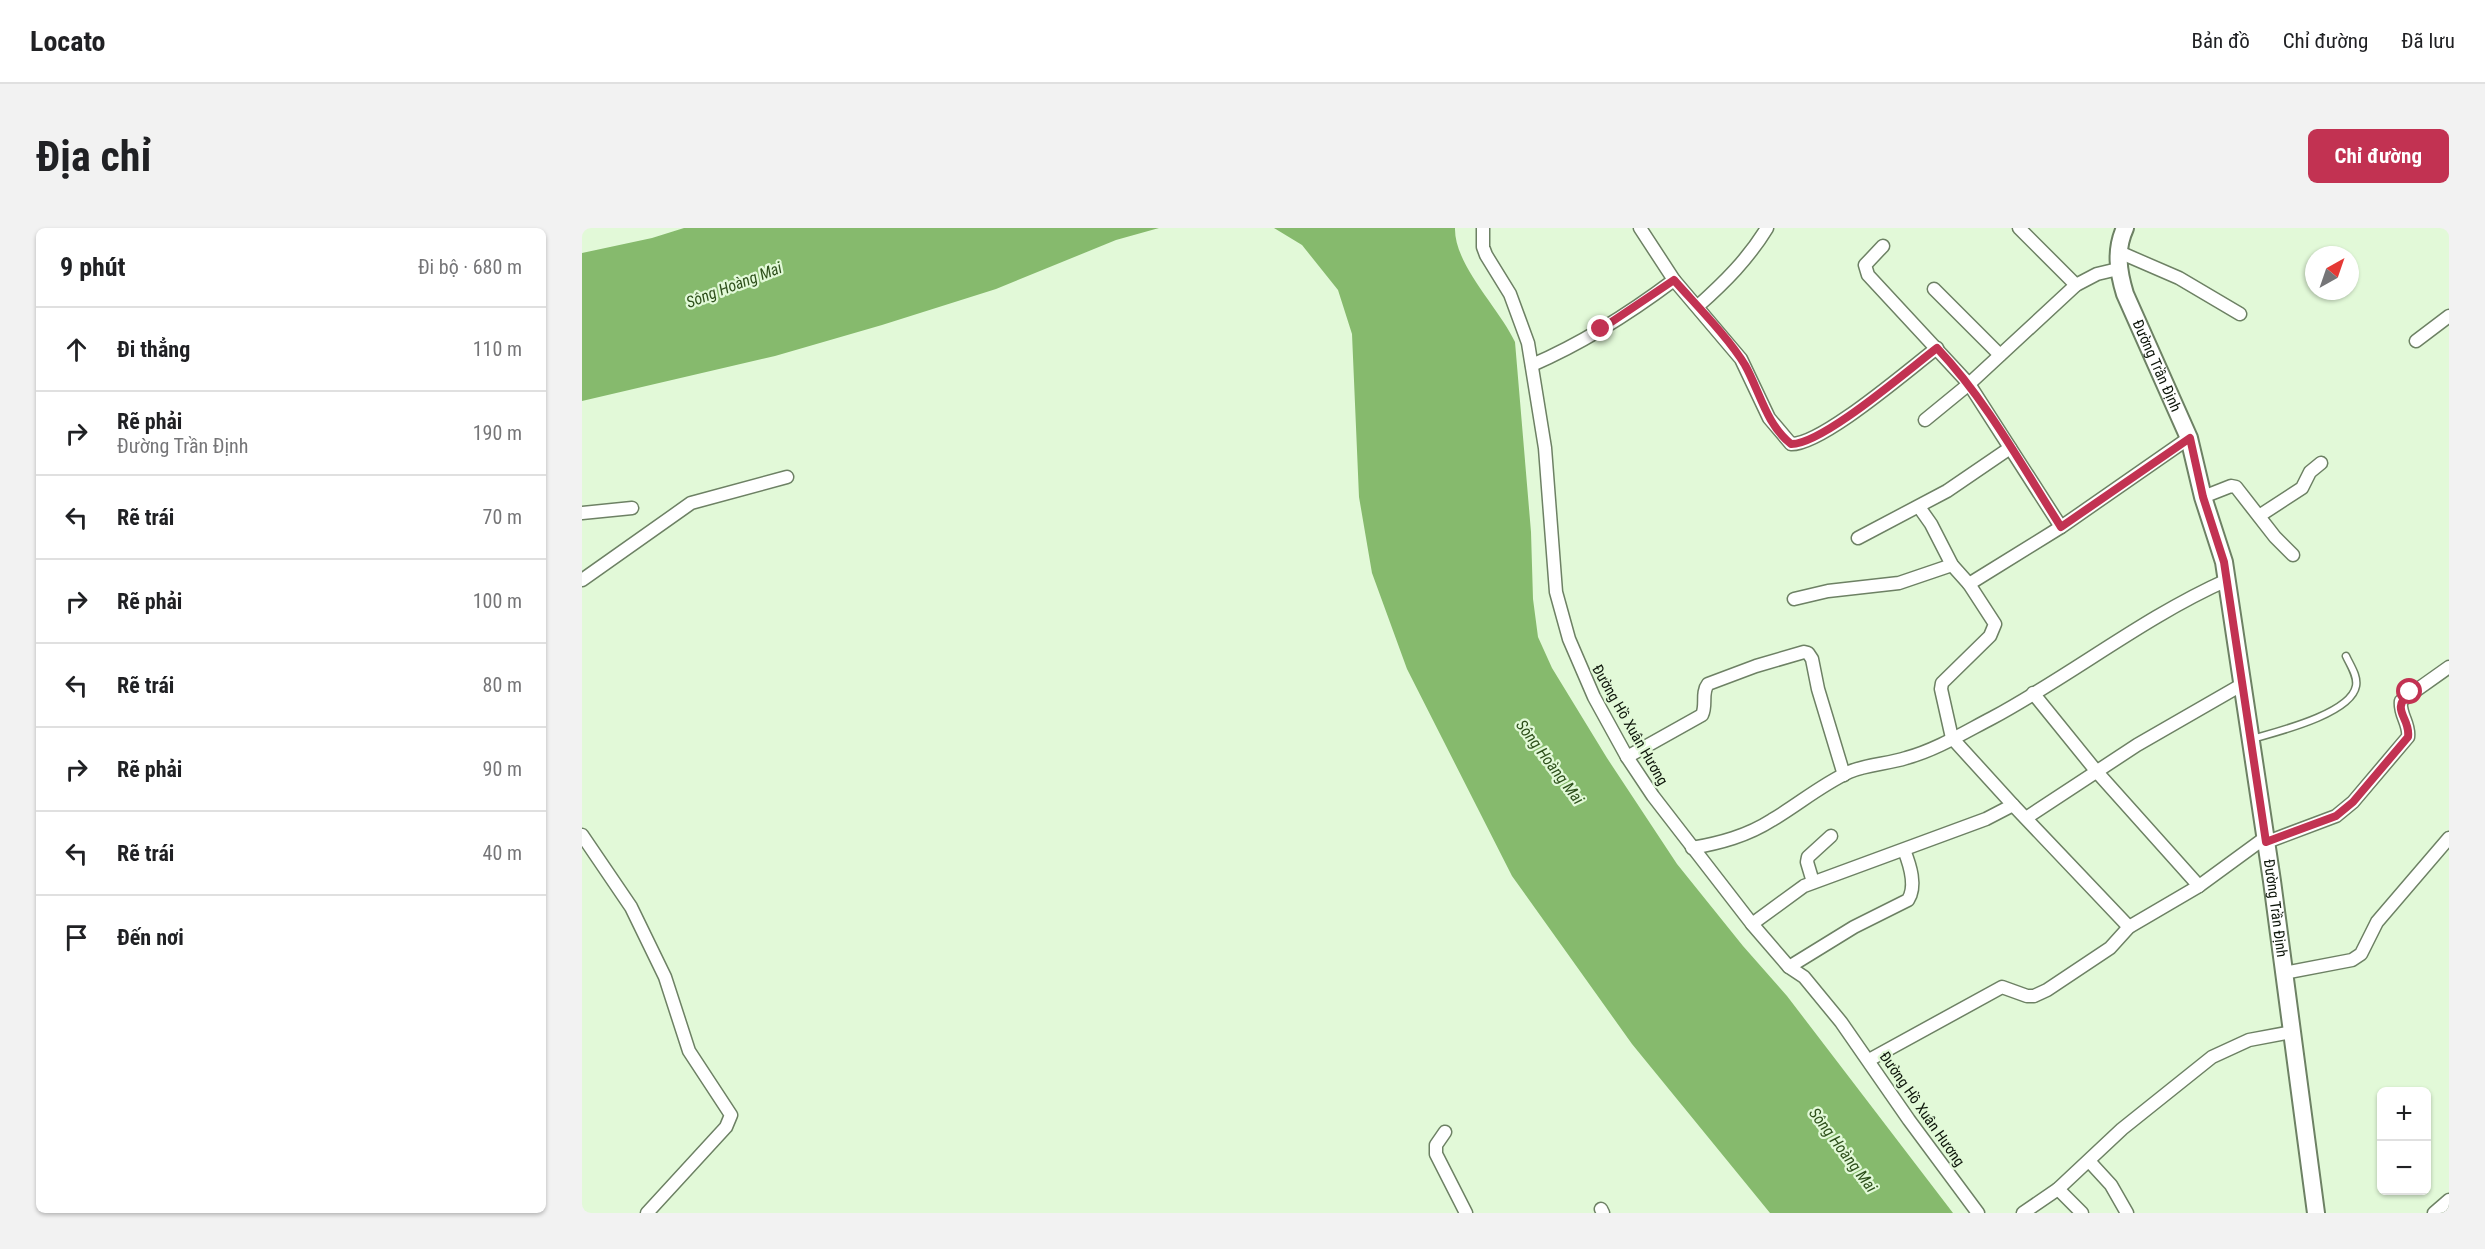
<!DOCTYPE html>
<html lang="vi">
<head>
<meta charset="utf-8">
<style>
	body { margin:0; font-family:"Roboto Condensed",sans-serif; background:#f2f2f2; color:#202124 }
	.controls { position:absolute; right:18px; bottom:18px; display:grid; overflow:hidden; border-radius:9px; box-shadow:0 2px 4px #0004 }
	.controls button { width:54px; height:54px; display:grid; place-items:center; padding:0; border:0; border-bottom:2px solid #e0e0e0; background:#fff; color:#202124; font:30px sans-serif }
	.compass { position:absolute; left:1723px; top:18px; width:54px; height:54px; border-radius:50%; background:#fff; box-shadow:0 2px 4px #0004; rotate:40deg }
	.stop { position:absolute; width:18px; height:18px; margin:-14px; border:4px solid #c23252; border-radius:50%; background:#fff }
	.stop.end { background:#c23252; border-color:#fff; box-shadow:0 2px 6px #0008 }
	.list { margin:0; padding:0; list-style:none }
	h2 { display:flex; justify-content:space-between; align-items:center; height:78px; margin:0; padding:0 24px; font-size:26px }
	h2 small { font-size:20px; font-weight:400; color:#757577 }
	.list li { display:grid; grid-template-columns:39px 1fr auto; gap:18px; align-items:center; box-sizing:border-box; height:84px; padding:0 24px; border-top:2px solid #e0e0e0 }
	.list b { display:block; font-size:22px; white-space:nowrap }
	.list p { margin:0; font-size:20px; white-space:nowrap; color:#757577 }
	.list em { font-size:20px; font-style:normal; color:#757577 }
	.icon { flex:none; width:33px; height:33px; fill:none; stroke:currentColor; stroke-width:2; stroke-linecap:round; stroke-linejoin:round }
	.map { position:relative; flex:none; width:1867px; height:985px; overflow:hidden; border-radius:9px }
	header { display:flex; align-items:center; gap:36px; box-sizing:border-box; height:84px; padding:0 30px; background:#fff; border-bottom:2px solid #e0e0e0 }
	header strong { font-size:28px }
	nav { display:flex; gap:33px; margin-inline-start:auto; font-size:21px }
	.intro { display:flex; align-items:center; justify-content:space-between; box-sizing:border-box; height:144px; padding:0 36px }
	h1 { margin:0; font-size:42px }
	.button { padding:15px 27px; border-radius:9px; background:#c23252; color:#fff; font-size:21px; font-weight:700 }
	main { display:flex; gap:36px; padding:0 36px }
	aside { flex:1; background:#fff; border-radius:9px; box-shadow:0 2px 4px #0004 }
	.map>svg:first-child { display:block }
	.water { fill:#86ba6d }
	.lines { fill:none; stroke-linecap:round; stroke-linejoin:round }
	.service-casing { stroke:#6d8164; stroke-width:9 }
	.minor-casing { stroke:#6d8164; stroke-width:15 }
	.secondary-casing { stroke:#6d8164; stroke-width:20 }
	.service { stroke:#fff; stroke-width:6 }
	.minor { stroke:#fff; stroke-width:12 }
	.secondary { stroke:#fff; stroke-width:16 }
	.route { stroke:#c23252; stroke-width:8 }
	.labels { text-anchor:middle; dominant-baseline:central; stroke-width:4.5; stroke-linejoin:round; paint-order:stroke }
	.street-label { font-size:15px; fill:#0d150a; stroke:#e2f9d8 }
	.water-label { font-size:16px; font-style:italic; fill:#2d4f1a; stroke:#e2f9d8 }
</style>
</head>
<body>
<header>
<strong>Locato</strong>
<nav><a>Bản đồ</a><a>Chỉ đường</a><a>Đã lưu</a></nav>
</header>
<div class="intro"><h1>Địa chỉ</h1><a class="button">Chỉ đường</a></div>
<main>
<aside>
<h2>9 phút<small>Đi bộ · 680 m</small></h2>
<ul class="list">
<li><svg class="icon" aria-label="ahead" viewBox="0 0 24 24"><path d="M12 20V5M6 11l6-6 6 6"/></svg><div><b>Đi thẳng</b></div><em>110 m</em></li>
<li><svg class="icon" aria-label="right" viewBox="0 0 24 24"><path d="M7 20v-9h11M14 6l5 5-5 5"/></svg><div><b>Rẽ phải</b><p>Đường Trần Định</p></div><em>190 m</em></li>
<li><svg class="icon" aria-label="left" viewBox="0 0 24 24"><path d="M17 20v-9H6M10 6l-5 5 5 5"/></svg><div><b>Rẽ trái</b></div><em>70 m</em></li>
<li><svg class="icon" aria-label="right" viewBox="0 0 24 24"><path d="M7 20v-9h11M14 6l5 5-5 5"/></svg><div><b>Rẽ phải</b></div><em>100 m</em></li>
<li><svg class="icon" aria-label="left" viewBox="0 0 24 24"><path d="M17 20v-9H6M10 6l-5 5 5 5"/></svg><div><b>Rẽ trái</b></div><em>80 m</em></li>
<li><svg class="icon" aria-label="right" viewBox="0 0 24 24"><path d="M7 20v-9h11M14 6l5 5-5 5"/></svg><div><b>Rẽ phải</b></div><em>90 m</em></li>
<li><svg class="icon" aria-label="left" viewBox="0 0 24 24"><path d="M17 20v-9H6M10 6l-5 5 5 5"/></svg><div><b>Rẽ trái</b></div><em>40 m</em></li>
<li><svg class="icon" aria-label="arrive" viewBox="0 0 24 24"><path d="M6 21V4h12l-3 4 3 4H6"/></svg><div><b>Đến nơi</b></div></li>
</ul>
</aside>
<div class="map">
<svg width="1867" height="985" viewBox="0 0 1867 985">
	<rect width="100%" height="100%" fill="#e2f9d8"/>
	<!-- water -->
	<g class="water">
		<polygon points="102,0 577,0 534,12 414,61 300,97 193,128 0,173 0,25 70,10"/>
		<path d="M692,0H873C872,37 918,81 933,114L949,304L951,371L956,409L970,440L1025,530L1095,636L1161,718L1205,768L1371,985H1188L1050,816L930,648L825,441L790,345L777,269L770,106L756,62L720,17Z"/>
	</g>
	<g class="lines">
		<!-- service casing -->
		<g class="service-casing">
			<path id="service" d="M1670,511C1694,504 1769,486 1774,458C1776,448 1768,437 1764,428"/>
		</g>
		<!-- minor casing -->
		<g class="minor-casing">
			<g id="minor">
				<polyline points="901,0 901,19 904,27 928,66 946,115 963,220 974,364 987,411 1012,469 1045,529 1071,568 1170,696 1207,739 1222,749 1259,794 1327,892 1396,985"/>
				<path d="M1058,0L1092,52L1159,131L1187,190L1209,216C1240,217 1327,141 1355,120"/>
				<polyline points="1437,0 1494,57"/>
				<polyline points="1301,18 1283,37 1286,47 1387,156 1479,299"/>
				<polyline points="1537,24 1597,50 1658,86"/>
				<polyline points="1352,61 1418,127"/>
				<path d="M1116,78C1143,54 1166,31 1185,0"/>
				<polyline points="1834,113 1867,88"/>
				<path d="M950,137C1001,115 1048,85 1092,52"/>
				<polyline points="1343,192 1387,156 1494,57 1515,46 1536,41"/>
				<polyline points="1621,269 1649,258 1654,259 1693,309 1711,327"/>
				<polyline points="1337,279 1349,296 1370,337 1387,356 1413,396 1408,408 1360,455 1359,461 1370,510 1431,577 1547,699"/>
				<polyline points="0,285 50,280"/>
				<polyline points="1677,288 1720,260 1728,244 1739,235"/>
				<polyline points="1276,310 1365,263 1428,220"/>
				<polyline points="0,352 109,275 205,249"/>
				<polyline points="1387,356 1479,299 1607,210"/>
				<polyline points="1212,371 1246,363 1317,355 1370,337"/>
				<polyline points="1451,465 1515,544 1617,658"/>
				<path d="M1045,529L1120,487C1125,477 1119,465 1126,456L1174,438L1222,424L1226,425L1230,431L1236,461L1262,547"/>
				<polyline points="1444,590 1555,517 1661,456"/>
				<polyline points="0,607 49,679 83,749 107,823 149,887 144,899 65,985"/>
				<path d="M1685,614L1754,588L1771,574L1826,509C1828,496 1817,486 1819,473L1867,439"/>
				<path d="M1110,620C1138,615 1165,608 1190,592C1217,576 1239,557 1267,544C1285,536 1306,536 1324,530C1354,522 1383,504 1410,490C1490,447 1562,389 1645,352"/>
				<polyline points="1231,654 1225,634 1226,629 1249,608"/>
				<polyline points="1170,696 1222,658 1404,591 1431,577"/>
				<path d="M1207,739L1272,699L1326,672C1335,658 1328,637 1322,622"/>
				<polyline points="1702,745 1770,732 1779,726 1795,694 1867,610"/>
				<polyline points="1287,832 1420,759 1445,768 1452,768 1465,762 1528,720 1547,699 1617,658 1684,609"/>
				<polyline points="863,904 854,917 854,926 884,985"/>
				<polyline points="1507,933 1529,957 1545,985"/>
				<polyline points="1476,961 1500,985"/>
				<polyline points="1019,981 1021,985"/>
				<polyline points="1441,985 1476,961 1540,901 1630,829 1667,812 1710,804"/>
				<polyline points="1852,985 1867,972"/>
			</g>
		</g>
		<!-- secondary casing -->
		<g class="secondary-casing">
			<g id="secondary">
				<path id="s1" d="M1543,0C1533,22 1536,43 1543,66L1607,210L1621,269L1642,334L1690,653L1734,985"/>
			</g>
		</g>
		<!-- service -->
		<use href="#service" class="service"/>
		<!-- minor -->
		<use href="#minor" class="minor"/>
		<!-- secondary -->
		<use href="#secondary" class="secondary"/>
	</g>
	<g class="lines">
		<!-- route -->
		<path class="route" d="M1019,101L1092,52C1114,77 1146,109 1163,137C1178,164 1184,196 1209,216C1240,217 1327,141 1355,120C1405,173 1440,238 1479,299L1608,210L1621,269L1642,334L1684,614L1754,588L1771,574L1826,509C1829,489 1807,483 1828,464"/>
	</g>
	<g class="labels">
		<!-- street labels -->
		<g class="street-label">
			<text stroke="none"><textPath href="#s1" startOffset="146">Đường Trần Định</textPath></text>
			<text transform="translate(1048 497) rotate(60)">Đường Hồ Xuân Hương</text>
			<text stroke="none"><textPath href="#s1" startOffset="704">Đường Trần Định</textPath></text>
			<text transform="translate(1340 881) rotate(55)">Đường Hồ Xuân Hương</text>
		</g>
		<!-- water labels -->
		<g class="water-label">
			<text transform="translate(152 57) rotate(-21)">Sông Hoàng Mai</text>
			<text transform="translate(968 534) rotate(53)">Sông Hoàng Mai</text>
			<text transform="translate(1261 922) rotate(53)">Sông Hoàng Mai</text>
		</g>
	</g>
</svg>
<div class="controls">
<button>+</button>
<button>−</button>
</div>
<svg class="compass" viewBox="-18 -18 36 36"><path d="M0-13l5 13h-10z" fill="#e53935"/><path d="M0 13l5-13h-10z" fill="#757577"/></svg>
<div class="stop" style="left:1828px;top:464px"></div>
<div class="stop end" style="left:1019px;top:101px"></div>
</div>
</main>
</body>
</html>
